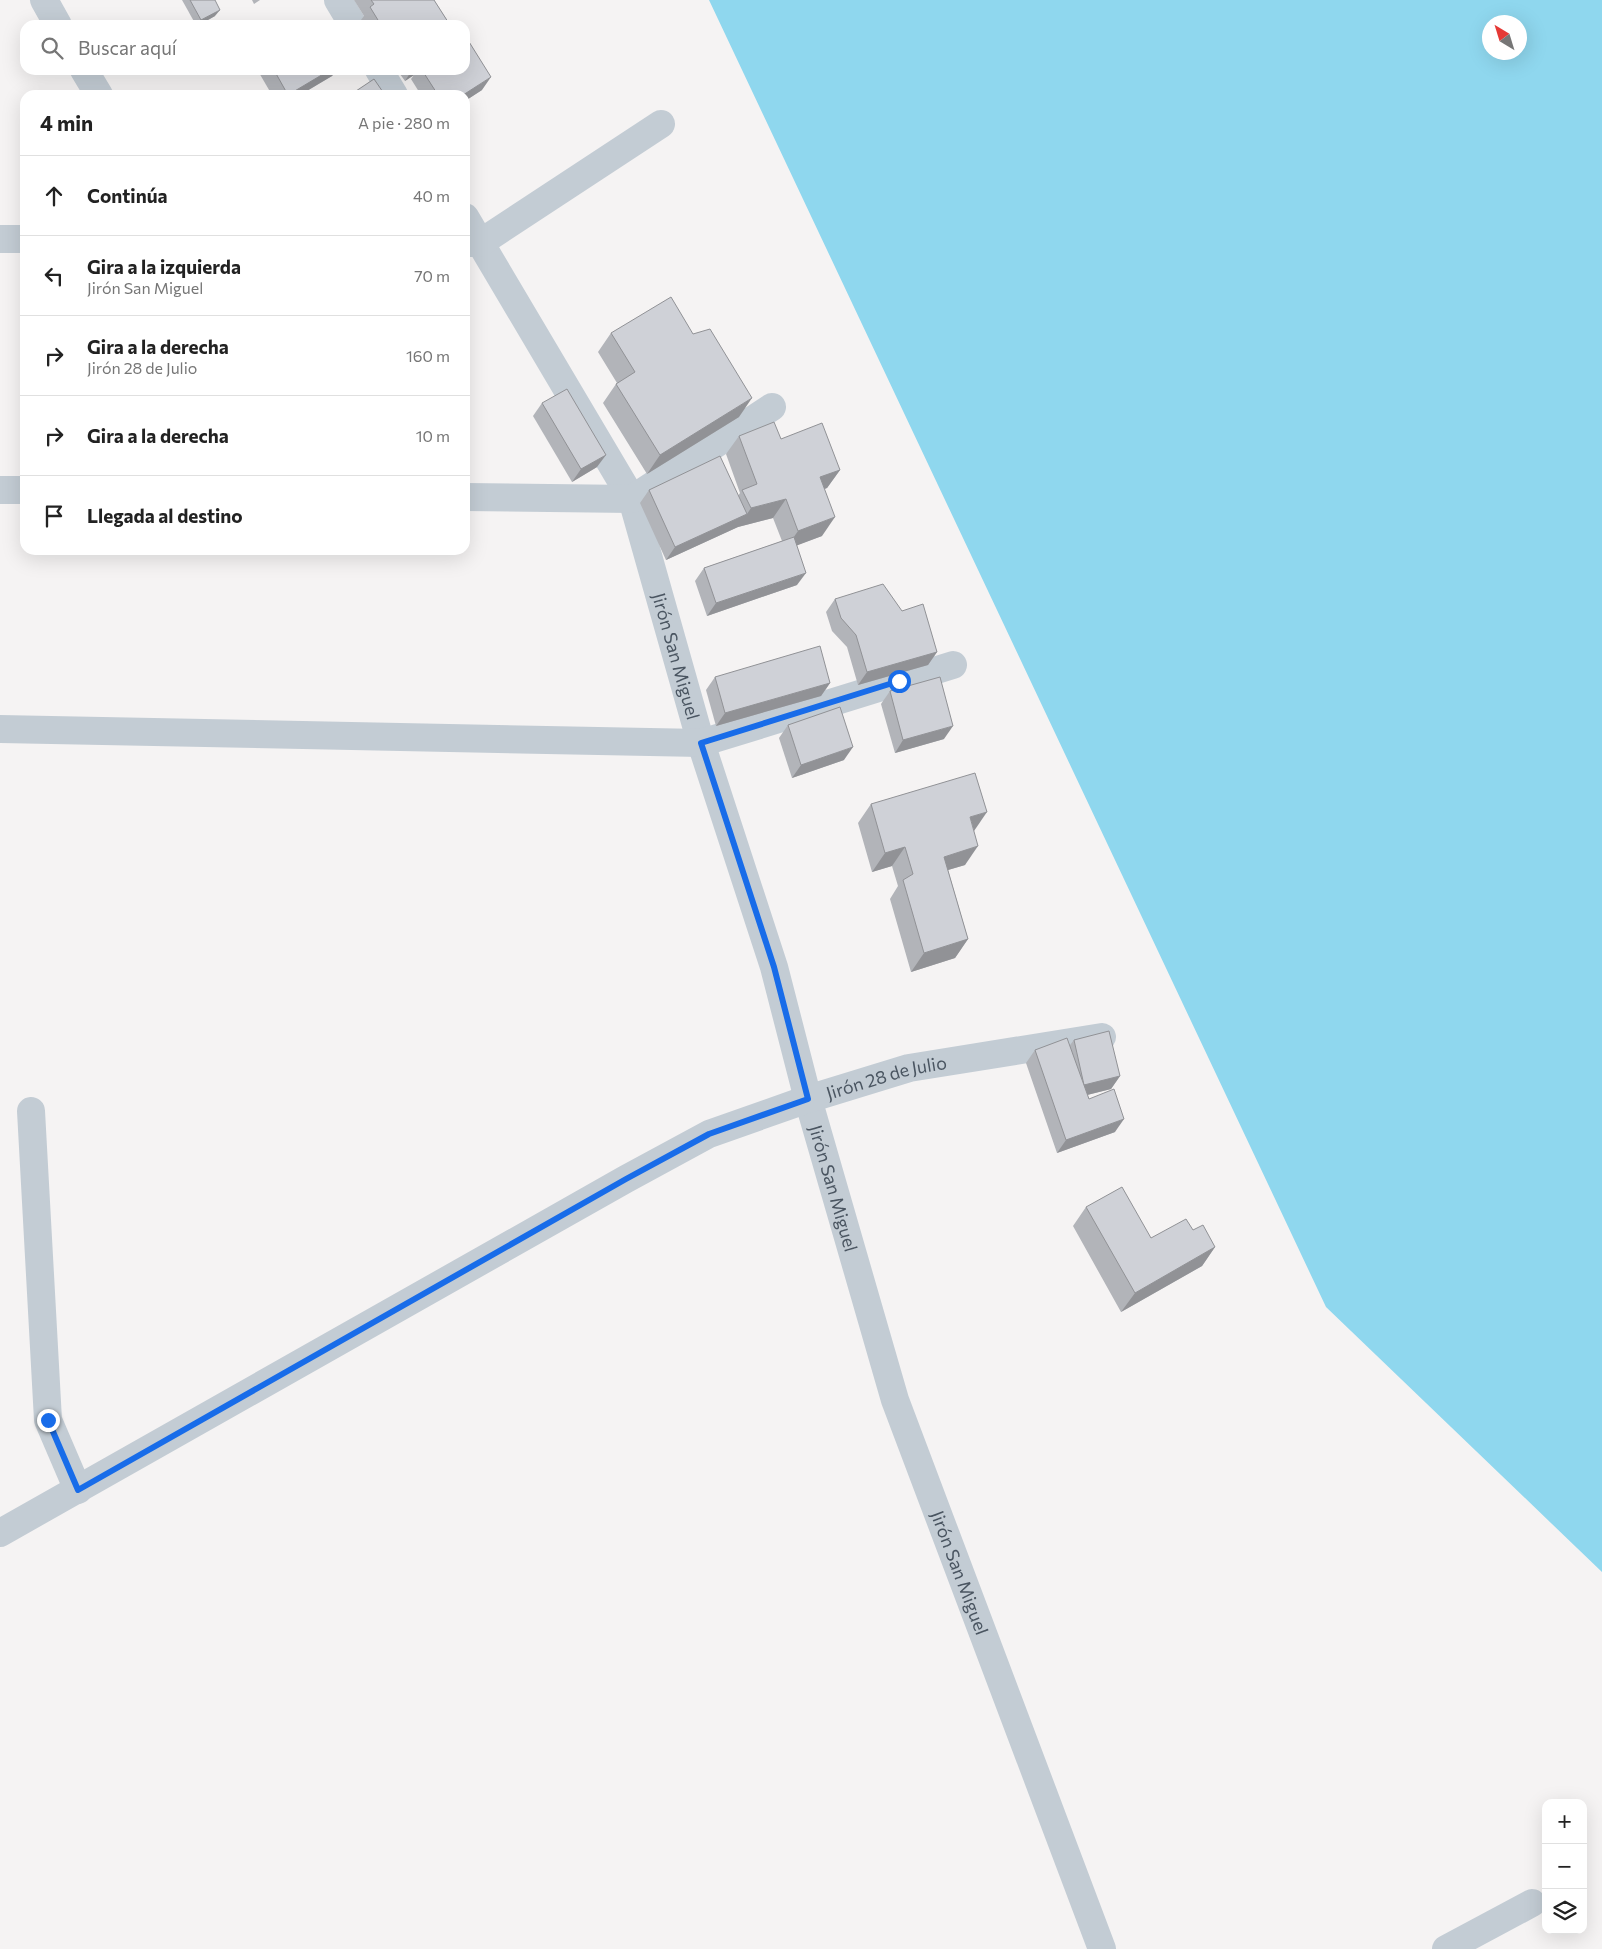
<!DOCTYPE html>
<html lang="es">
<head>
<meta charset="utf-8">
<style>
	body { margin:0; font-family:Commissioner,sans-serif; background:#f2f2f2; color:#222 }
	.controls { position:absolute; right:15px; bottom:15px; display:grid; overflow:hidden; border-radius:10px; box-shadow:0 5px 20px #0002 }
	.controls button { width:45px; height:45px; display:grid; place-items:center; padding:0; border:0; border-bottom:1px solid #e0e0e0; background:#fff; color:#222; font:25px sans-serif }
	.compass { position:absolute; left:1482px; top:15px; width:45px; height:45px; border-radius:50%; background:#fff; box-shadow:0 5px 20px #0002; rotate:322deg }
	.stop { position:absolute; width:15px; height:15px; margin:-11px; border:4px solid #186ce9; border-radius:50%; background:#fff }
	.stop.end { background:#186ce9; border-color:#fff; box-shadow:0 1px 5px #0008 }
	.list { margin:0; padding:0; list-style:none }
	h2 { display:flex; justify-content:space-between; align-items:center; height:65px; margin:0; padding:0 20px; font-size:21px }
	h2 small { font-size:16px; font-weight:400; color:#767676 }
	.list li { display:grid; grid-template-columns:32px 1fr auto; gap:15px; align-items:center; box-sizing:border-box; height:80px; padding:0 20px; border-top:1px solid #e0e0e0 }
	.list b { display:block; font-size:19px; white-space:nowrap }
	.list p { margin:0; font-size:16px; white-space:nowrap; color:#767676 }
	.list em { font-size:16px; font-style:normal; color:#767676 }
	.icon { flex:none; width:28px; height:28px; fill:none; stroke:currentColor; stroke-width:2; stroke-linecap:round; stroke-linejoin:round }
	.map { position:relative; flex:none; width:1602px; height:1949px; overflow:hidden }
	.search { position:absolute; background:#fff; box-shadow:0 5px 20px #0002; left:20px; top:20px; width:450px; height:55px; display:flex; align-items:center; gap:12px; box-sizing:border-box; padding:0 18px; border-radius:15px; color:#767676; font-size:19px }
	.panel { position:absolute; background:#fff; box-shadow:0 5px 20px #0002; left:20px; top:90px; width:450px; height:465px; border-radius:15px }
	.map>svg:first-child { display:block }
	.water { fill:#8fd7ee; fill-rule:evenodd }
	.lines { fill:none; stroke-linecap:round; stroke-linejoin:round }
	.minor { stroke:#c3ccd4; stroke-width:28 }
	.wall { fill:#b2b4b9 }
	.shaded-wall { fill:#919296 }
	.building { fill:#cfd1d7; stroke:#919296 }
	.route { stroke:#186ce9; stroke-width:6 }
	.labels { text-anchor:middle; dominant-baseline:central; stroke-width:4.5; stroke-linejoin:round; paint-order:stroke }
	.street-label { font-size:18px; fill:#4a5561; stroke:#fff }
</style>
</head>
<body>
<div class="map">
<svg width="1602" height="1949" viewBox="0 0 1602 1949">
	<rect width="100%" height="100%" fill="#f5f3f3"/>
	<!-- water -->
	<path class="water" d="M709,0H1602V1572L1326,1307ZM1490,22H1520V52H1490Z"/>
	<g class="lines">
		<!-- minor -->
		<g class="minor">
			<polyline points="44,0 58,25"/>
			<polyline points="338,0 353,25"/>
			<polyline points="84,70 99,95"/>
			<polyline points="379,70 394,95"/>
			<path id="s1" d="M465,217L632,499L701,743L774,967L808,1099L895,1400L1102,1949"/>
			<polyline points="0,239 25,239"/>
			<polyline points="465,243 480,243 661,124"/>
			<polyline points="0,490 25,490"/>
			<polyline points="465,497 632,499 772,407"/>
			<polyline points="0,729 701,743 953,665"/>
			<polyline points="31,1111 48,1420 78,1490"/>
			<path id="s2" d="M0,1533L626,1179L709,1134L808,1099L909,1068L1102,1037"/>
			<polyline points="1446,1949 1532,1903"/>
		</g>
	</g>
	<!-- wall -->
	<g class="wall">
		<polygon points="182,0 215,0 215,16 199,25 196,25"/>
		<polygon points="252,0 260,0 254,4"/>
		<polygon points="354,0 434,0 450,25 364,25 361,20 364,16"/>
		<polygon points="258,70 337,70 332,76 300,95 272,95 258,71"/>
		<polygon points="397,70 465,70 482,90 465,101 465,95 421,95 411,79 414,75 405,81"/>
		<polygon points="611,333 739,417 647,474 603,403 616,384 617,383 598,352"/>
		<polygon points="542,403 597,467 572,482 533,416"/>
		<polygon points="739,436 781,439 840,470 827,488 824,489 822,536 797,545 797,585 707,616 695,581 704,568 782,541 773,518 738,527 666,560 640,503 649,490 738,496 740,493 726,454"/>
		<polygon points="835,599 902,611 937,652 928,665 858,685 847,647 832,631 826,612"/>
		<polygon points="715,677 830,683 821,696 716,726 706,690"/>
		<polygon points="890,691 944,739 895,753 881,704"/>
		<polygon points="788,725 844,760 792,778 779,738"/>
		<polygon points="871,804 974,831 965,865 948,870 968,939 955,958 911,972 890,899 898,886 892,866 872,872 858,823"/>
		<polygon points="1074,1040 1120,1076 1111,1089 1087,1095 1089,1099 1115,1132 1057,1153 1026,1063 1035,1050 1070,1045"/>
		<polygon points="1086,1207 1151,1238 1193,1230 1215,1247 1202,1266 1121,1312 1073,1226"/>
	</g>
	<!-- shaded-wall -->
	<g class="shaded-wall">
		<polygon points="220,10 215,16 199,25 197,25 201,20"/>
		<polygon points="330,70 337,70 332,76 300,95 288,95"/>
		<polygon points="412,70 417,70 414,75 405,81"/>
		<polygon points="491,77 482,90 465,101 465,95 463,95"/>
		<polygon points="752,398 739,417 647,474 660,455"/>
		<polygon points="606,455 597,467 572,482 581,469"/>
		<polygon points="840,470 827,488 807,496 820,477"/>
		<polygon points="786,499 773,518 738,527 666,560 675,547 747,514 751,508"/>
		<polygon points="835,517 822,536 785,550 798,531"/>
		<polygon points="806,573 797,585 707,616 716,603"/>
		<polygon points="937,652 928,665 858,685 867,672"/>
		<polygon points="830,683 821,696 716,726 725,713"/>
		<polygon points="953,726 944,739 895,753 903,740"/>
		<polygon points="853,747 844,760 792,778 801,765"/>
		<polygon points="987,812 974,831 970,817"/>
		<polygon points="978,846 965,865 931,875 944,857"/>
		<polygon points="905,847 892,866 872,872 885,853"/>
		<polygon points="968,939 955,958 911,972 924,953"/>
		<polygon points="1120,1076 1111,1089 1075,1098 1084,1085"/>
		<polygon points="1124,1119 1115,1132 1057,1153 1066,1140"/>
		<polygon points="1215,1247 1202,1266 1121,1312 1135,1293"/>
	</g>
	<!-- building -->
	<g class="building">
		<polygon points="190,0 215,0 220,10 201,20"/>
		<polygon points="371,0 434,0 450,25 381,25 370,7 374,4"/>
		<polygon points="465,37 466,37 491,77 463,95 438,95 422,70 465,70"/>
		<polygon points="274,70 330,70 288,95"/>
		<polygon points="374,79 385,95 350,95"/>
		<polygon points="671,297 693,334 710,329 752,398 660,455 616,384 635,372 611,333"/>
		<polygon points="567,389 606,455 581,469 542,403"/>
		<polygon points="774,422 781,439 822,423 840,470 820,477 835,517 798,531 786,499 751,508 742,490 757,484 739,436"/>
		<polygon points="720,456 747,514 675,547 649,490"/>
		<polygon points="794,537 806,573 716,603 704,568"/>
		<polygon points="883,584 902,611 923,604 937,652 867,672 856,635 841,618 835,599"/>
		<polygon points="820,646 830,683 725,713 715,677"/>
		<polygon points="940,677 953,726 903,740 890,691"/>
		<polygon points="840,707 853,747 801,765 788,725"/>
		<polygon points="975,773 987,812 970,817 978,846 944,857 968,939 924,953 903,880 913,874 905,847 885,853 871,804"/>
		<polygon points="1109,1031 1120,1076 1084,1085 1074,1040"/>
		<polygon points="1067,1038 1089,1099 1114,1089 1124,1119 1066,1140 1035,1050"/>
		<polygon points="1122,1187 1151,1238 1186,1219 1193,1230 1203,1225 1215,1247 1135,1293 1086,1207"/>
	</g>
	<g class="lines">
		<!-- route -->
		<polyline class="route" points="48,1420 78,1490 626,1179 709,1134 808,1099 774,967 701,743 899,681"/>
	</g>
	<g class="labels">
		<!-- street labels -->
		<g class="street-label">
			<text stroke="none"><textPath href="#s1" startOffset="491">Jirón San Miguel</textPath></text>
			<text stroke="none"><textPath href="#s2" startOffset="1000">Jirón 28 de Julio</textPath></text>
			<text stroke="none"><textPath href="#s1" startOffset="1046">Jirón San Miguel</textPath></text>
			<text stroke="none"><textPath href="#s1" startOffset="1451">Jirón San Miguel</textPath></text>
		</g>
	</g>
</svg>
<div class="controls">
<button>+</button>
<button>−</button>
<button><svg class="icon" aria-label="layers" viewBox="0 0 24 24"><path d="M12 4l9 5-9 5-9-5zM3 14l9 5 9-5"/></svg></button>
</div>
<svg class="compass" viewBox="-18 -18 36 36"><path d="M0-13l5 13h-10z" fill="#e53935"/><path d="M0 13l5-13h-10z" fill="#767676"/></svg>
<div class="stop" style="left:899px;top:681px"></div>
<div class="stop end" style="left:48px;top:1420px"></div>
<div class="search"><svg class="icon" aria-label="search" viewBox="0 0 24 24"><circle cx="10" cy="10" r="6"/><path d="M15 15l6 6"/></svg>Buscar aquí</div>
<section class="panel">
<h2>4 min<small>A pie · 280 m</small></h2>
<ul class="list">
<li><svg class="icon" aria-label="ahead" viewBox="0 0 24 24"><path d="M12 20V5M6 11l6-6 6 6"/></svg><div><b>Continúa</b></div><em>40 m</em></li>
<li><svg class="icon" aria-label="left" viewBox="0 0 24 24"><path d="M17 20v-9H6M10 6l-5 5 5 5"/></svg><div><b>Gira a la izquierda</b><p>Jirón San Miguel</p></div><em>70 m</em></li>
<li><svg class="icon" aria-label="right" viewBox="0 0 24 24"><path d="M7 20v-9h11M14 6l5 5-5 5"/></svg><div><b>Gira a la derecha</b><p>Jirón 28 de Julio</p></div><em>160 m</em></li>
<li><svg class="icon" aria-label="right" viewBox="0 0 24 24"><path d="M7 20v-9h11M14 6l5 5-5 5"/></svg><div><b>Gira a la derecha</b></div><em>10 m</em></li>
<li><svg class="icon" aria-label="arrive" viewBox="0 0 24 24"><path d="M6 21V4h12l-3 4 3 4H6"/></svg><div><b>Llegada al destino</b></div></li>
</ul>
</section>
</div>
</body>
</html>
